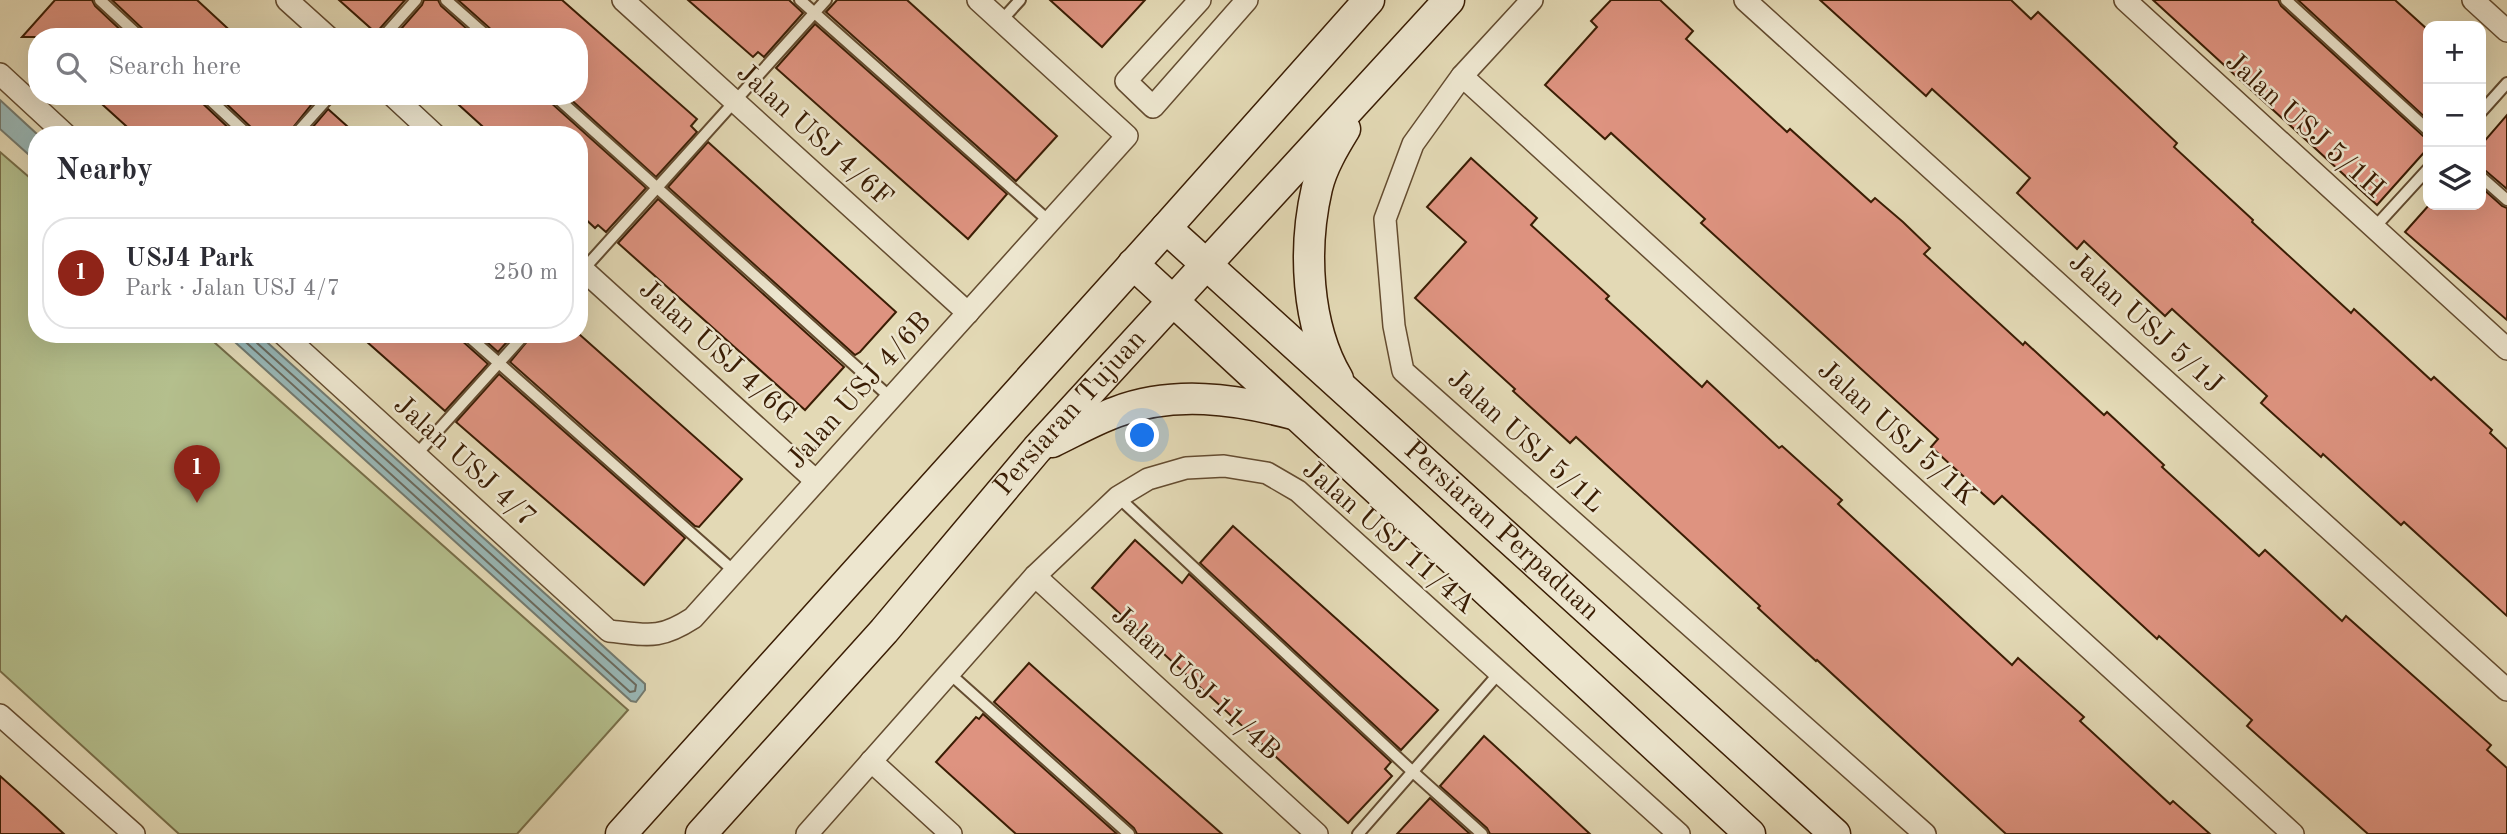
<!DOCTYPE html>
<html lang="en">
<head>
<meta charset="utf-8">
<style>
	body { margin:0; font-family:"Old Standard TT",serif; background:#f7f7f7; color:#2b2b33 }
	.controls { position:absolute; right:21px; top:21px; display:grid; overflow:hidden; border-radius:14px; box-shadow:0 7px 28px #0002 }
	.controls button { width:63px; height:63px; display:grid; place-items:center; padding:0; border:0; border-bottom:2px solid #e1e1e2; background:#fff; color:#2b2b33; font:35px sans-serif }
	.you { position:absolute; left:1143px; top:436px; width:24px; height:24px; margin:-18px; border:5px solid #fff; border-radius:50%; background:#1a73e8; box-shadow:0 0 0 10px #1a73e833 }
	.badge { display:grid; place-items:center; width:46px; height:46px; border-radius:50%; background:#8f2418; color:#fff; font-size:23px; font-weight:700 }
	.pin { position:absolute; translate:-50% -58px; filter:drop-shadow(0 2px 4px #0008) }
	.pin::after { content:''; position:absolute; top:37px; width:24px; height:21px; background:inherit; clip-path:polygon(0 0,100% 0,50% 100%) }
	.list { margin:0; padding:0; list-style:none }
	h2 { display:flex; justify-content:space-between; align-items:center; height:91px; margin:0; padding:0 28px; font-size:30px }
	h2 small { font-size:23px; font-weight:400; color:#7c7c81 }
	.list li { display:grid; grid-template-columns:46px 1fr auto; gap:21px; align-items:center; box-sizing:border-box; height:112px; margin:0 14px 14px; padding:0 14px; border:2px solid #e1e1e2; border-radius:28px }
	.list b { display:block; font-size:26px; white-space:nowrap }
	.list p { margin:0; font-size:23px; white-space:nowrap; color:#7c7c81 }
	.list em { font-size:23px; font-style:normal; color:#7c7c81 }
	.icon { flex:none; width:38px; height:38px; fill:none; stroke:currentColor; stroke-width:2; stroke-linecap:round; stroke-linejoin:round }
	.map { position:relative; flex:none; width:2507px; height:834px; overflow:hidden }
	.search { position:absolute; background:#fff; box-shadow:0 7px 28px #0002; left:28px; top:28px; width:560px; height:77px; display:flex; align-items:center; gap:18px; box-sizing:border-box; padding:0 24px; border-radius:28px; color:#7c7c81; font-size:26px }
	.panel { position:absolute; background:#fff; box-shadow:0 7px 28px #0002; left:28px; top:126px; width:560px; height:217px; border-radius:28px }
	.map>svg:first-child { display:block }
	.green { fill:#b4bf8d; stroke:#776e48; stroke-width:2 }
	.water { fill:#99b8b7; stroke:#737a6f; stroke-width:2 }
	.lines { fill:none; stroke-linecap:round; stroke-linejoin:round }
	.shore { stroke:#6a6a5e; stroke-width:2 }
	.building { fill:#de9380; stroke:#3a1d04; stroke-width:2 }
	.lane-casing { stroke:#644c30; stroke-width:14 }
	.street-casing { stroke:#644c30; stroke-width:24 }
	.secondary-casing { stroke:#3a1d04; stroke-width:33 }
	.lane { stroke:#ede6cf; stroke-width:10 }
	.street { stroke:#ede6cf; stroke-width:21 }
	.secondary { stroke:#ede6cf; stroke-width:30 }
	.labels { text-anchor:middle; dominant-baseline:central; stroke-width:5; stroke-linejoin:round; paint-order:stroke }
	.street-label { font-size:28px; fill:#3a1d04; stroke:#ede6cf }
</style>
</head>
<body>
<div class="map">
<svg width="2507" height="834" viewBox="0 0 2507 834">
	<rect width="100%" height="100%" fill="#e3d9b5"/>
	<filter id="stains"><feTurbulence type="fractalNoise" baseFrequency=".00286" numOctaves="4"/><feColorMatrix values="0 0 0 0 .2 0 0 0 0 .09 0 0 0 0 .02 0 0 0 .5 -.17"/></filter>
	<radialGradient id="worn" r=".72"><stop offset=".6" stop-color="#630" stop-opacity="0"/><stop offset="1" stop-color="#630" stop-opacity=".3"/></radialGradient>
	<!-- green -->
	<polygon class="green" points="0,152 37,184 37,334 205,334 628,710 517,834 179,834 0,671"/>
	<!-- water -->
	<g class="water">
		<polygon points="0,100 38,135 37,162 0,129"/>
		<polygon points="226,334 258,334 645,684 645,690 636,702 631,701"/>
	</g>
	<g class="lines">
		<!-- shore -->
		<polyline class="shore" points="237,334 630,692 635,691 636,685 257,343 254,334"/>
	</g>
	<!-- building -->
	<g class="building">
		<polygon points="55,0 92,0 95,6 128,37 22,37"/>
		<polygon points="112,0 197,0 237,37 148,37 145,31"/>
		<polygon points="339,0 405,0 376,33"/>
		<polygon points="424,0 438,0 441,6 476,37 394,37 422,5"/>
		<polygon points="458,0 562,0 697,119 691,126 697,132 656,177 567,96 579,96 579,37 496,37 493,31"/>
		<polygon points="688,0 789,0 803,13 764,57 758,52 753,57"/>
		<polygon points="837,0 907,0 1057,136 1016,181 826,12"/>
		<polygon points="1050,0 1145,0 1102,47"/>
		<polygon points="1611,0 1660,0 1693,31 1686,39 1787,132 1790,129 1871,202 1875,198 1903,222 1930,248 1924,254 2023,345 2025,342 2104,415 2107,412 2164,465 2162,467 2259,556 2265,550 2342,621 2346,616 2491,745 2487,750 2507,768 2507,834 2368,834 2247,726 2252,720 2159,636 2157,639 2002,496 1994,504 1931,447 1938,439 1701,223 1705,219 1611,133 1605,139 1545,85 1597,27 1591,21"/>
		<polygon points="1820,0 2011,0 2031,19 2038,12 2177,143 2174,147 2253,220 2252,222 2351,313 2354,309 2431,380 2434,377 2492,430 2490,433 2507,449 2507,616 2404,522 2401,525 2323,454 2321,457 2261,403 2267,396 2172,309 2165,316 2084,241 2077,249 2017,193 2030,178 1932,89 1926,96"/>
		<polygon points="2153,0 2278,0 2281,6 2423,136 2428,138 2428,148 2377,205"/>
		<polygon points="2298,0 2395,0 2428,30 2428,120"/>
		<polygon points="815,24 1007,194 968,239 776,68"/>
		<polygon points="93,96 198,96 201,102 236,135 136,135"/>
		<polygon points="218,96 301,96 311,105 287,135 256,135 253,129"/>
		<polygon points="449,96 547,96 550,102 646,188 606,232 598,225 595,228 579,213 579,135 492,135"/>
		<polygon points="328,109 357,135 306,135"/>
		<polygon points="2507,115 2507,189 2486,171 2481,169 2481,145"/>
		<polygon points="708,142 896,312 860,352 855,355 668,187"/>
		<polygon points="1471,158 1537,218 1531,225 1609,296 1606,299 1702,387 1707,381 1779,448 1782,446 1842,500 1838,504 2012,665 2018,658 2084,717 2080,721 2170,804 2173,801 2210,834 2006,834 1817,660 1816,661 1758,608 1760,606 1576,437 1570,443 1513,391 1515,389 1415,298 1466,242 1427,207"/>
		<polygon points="2481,187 2502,206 2507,208 2507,320 2405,232 2429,205 2481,205"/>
		<polygon points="658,199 844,367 805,410 618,243"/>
		<polygon points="358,334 458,334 461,340 488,364 445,411"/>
		<polygon points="478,334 514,334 498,352"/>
		<polygon points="533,334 579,334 742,479 699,527 695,526 510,362"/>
		<polygon points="499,374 685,538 644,585 456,422"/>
		<polygon points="1233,526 1438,710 1401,750 1200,563"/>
		<polygon points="1135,540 1182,583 1189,574 1391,762 1385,769 1392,776 1348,823 1092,588"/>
		<polygon points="1029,663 1050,682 1222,834 1137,834 1134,828 994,702"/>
		<polygon points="983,714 1117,834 1016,834 957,781 936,762 976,717 979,719"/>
		<polygon points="1484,736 1546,793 1590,834 1490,834 1487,828 1440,786"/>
		<polygon points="0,776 38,810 64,834 0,834"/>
		<polygon points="1430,798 1470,834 1397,834"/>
	</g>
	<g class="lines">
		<!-- lane casing -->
		<g class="lane-casing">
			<g id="lane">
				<polyline points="100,0 140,37"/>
				<polyline points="446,0 488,37"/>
				<polyline points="800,0 1050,222"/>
				<polyline points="2286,0 2428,130"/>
				<polyline points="1001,21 1020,0"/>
				<polyline points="383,37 416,0"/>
				<polyline points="206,96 248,135"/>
				<polyline points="555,96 891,398"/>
				<polyline points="2481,112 2507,83"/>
				<polyline points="295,135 330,96"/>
				<polyline points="2481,177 2507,200"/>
				<polyline points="2374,228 2428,169"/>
				<polyline points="582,271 826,0"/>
				<polyline points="466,334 735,572"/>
				<polyline points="415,456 525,334"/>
				<polyline points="1118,497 1413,772 1482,834"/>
				<polyline points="949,673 1129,834"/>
				<polyline points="1358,834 1500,672"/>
			</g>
		</g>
		<!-- street casing -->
		<g class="street-casing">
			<g id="street">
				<polyline points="287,0 328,37"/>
				<polyline points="623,0 968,313"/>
				<polyline points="1200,0 1126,81 1153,107 1247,0"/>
				<polyline points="1532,0 1462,76 1413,144 1385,219 1394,326 1403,371 1925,834"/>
				<polyline points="1745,0 2507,690"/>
				<polyline points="2125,0 2507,349"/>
				<polyline points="2473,0 2507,31"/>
				<polyline points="0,74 66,135"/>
				<polyline points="1462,76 2293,834"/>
				<polyline points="393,96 435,135"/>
				<polyline points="579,266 816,481"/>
				<path d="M283,334L609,631C648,635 659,640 693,618L1127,136L978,0"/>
				<polyline points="1035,576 1317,834"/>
				<polyline points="0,715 134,834"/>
				<polyline points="871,761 951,834"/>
				<polyline points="807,834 1035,576 1118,497 1148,479 1186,468 1224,466 1267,473 1298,491 1679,834"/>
			</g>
		</g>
		<!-- secondary casing -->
		<g class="secondary-casing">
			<g id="secondary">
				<path id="s1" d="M1166,228L1835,834"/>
				<polyline points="1133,264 1750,834"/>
				<path d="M1338,379C1306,325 1303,248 1317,188C1322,167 1334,147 1345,129"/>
				<path d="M1052,442C1073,432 1094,420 1116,412C1174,390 1235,399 1293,414"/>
				<polyline points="621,834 1166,228 1369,0"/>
				<path id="s2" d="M701,834L884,631L1037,449L1449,0"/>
			</g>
		</g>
		<!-- lane -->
		<use href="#lane" class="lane"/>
		<!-- street -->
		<use href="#street" class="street"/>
		<!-- secondary -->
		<use href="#secondary" class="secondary"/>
	</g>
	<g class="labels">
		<!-- street labels -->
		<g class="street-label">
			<text transform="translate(2304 126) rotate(42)">Jalan USJ 5/1H</text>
			<text transform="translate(814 136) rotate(42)">Jalan USJ 4/6F</text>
			<text transform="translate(2145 324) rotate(42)">Jalan USJ 5/1J</text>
			<text transform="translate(717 353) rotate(42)">Jalan USJ 4/6G</text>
			<text transform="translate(860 391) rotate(-48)">Jalan USJ 4/6B</text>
			<text stroke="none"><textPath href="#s2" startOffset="560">Persiaran Tujuan</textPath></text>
			<text transform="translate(1896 434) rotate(42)">Jalan USJ 5/1K</text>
			<text transform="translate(1525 442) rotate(42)">Jalan USJ 5/1L</text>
			<text transform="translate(464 462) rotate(42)">Jalan USJ 4/7</text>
			<text stroke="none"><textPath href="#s1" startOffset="452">Persiaran Perpaduan</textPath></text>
			<text transform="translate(1388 538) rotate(41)">Jalan USJ 11/4A</text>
			<text transform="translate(1195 684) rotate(42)">Jalan USJ 11/4B</text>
		</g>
	</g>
	<rect width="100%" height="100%" filter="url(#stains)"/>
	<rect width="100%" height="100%" fill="url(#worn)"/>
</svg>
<div class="controls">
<button>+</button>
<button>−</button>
<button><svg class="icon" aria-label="layers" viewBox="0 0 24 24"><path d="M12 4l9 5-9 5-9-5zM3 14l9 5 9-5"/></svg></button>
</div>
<div class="you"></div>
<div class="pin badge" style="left:197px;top:503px">1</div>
<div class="search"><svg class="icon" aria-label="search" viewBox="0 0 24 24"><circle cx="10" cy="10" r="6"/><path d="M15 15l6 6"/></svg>Search here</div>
<section class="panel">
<h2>Nearby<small></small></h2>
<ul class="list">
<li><span class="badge">1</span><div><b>USJ4 Park</b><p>Park · Jalan USJ 4/7</p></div><em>250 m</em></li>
</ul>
</section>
</div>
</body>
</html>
